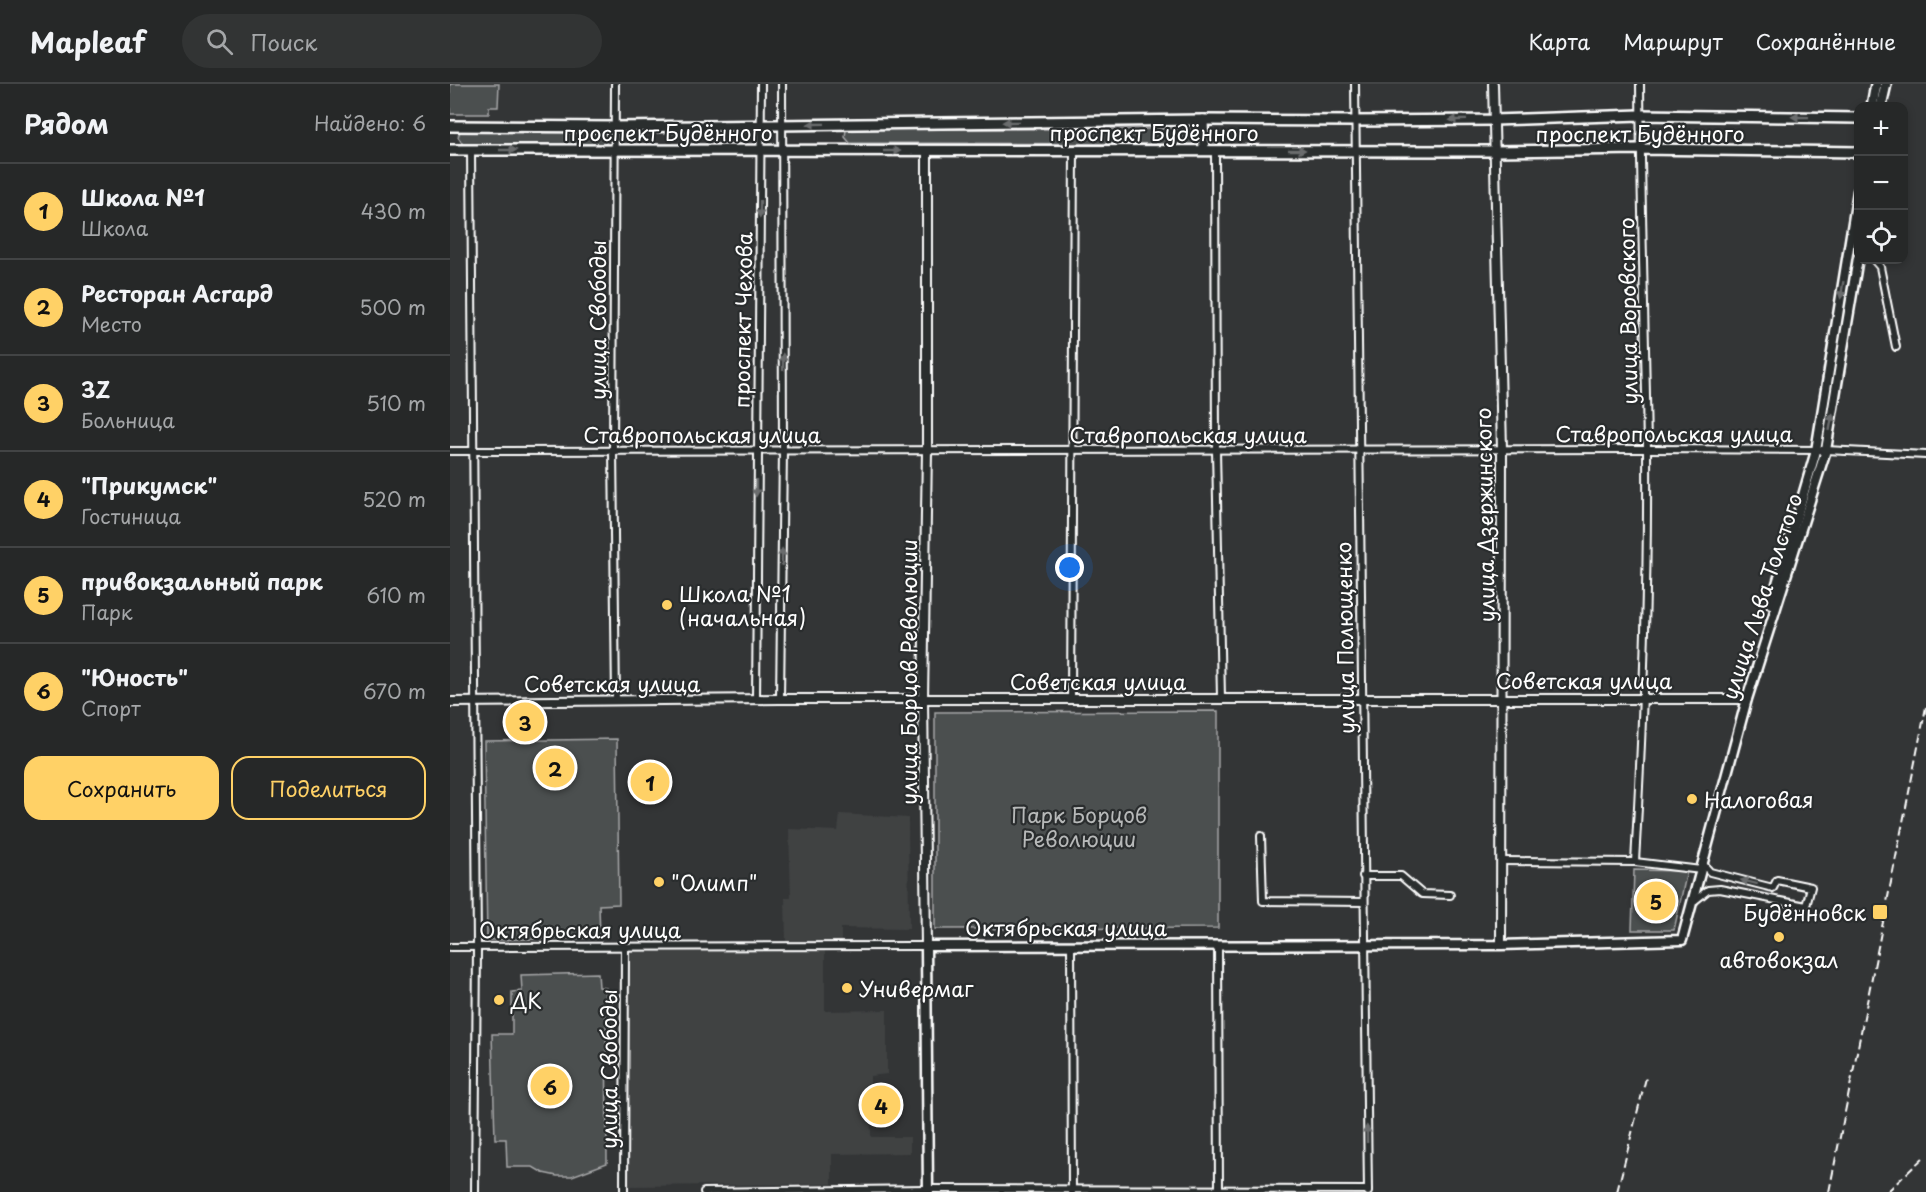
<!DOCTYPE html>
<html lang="ru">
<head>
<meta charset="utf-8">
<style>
	body { margin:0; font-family:"Playpen Sans",sans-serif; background:#323434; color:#f1f3f6 }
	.controls { position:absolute; right:18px; top:18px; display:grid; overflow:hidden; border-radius:12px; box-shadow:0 3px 9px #0003 }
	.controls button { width:54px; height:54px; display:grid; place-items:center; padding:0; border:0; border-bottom:2px solid #424445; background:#262828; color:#f1f3f6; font:30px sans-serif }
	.you { position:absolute; left:620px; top:484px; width:21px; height:21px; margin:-15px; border:4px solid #fff; border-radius:50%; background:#1a73e8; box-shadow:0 0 0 9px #1a73e833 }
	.badge { display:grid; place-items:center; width:39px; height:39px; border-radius:50%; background:#ffd166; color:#111; font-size:20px; font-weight:700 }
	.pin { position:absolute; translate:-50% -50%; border:3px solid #fff; box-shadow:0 2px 6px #0006 }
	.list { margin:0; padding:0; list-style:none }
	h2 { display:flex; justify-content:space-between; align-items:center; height:78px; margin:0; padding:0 24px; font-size:26px }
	h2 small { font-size:20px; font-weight:400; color:#a4a6a8 }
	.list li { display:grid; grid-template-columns:39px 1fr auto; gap:18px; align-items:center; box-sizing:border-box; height:96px; padding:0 24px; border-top:2px solid #424445 }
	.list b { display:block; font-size:22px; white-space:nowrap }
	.list p { margin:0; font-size:20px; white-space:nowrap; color:#a4a6a8 }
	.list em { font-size:20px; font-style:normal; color:#a4a6a8 }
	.actions { display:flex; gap:12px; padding:18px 24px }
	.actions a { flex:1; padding:14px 0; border:2px solid #ffd166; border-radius:18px; text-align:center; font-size:21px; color:#ffd166 }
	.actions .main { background:#ffd166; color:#111 }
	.icon { flex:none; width:33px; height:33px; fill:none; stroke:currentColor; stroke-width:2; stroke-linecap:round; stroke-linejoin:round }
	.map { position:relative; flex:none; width:1476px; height:1108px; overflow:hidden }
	header { display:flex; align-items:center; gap:36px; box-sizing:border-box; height:84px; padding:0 30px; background:#262828; border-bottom:2px solid #424445 }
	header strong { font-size:28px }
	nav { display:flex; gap:33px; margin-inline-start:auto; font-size:21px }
	.search { width:420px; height:54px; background:#323434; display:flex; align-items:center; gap:15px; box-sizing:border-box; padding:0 21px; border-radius:33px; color:#a4a6a8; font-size:22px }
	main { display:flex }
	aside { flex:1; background:#262828 }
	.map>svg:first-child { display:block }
	.built { fill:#404243 }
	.green { fill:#4c4f50; stroke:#a6a7a8; stroke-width:1.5 }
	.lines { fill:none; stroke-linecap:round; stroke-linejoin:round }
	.minor-casing { stroke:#fff; stroke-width:10 }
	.tertiary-casing { stroke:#fff; stroke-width:12 }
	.secondary-casing { stroke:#fff; stroke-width:13 }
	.primary-casing { stroke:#fff; stroke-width:14 }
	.minor { stroke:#2a2d2e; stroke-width:6 }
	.tertiary { stroke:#2a2d2e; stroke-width:8 }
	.secondary { stroke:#2a2d2e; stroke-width:8 }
	.primary { stroke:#2a2d2e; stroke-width:9 }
	.rail { stroke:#fff; stroke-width:2; stroke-dasharray:9 4.5; stroke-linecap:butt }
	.oneway { fill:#6a6c6d }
	.poi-dot { fill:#ffd166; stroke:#2a2d2e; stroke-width:2 }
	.labels { text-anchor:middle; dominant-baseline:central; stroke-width:4.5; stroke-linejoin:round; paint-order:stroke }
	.street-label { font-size:21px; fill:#fff; stroke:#2a2d2e }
	.poi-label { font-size:21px; fill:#fff; stroke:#2a2d2e; text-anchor:start }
	.park-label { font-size:21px; fill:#b7b9b9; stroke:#2a2d2e }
</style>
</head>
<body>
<header>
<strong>Mapleaf</strong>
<div class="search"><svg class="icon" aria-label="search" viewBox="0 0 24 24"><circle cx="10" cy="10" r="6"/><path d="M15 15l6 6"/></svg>Поиск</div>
<nav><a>Карта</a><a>Маршрут</a><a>Сохранённые</a></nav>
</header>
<main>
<aside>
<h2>Рядом<small>Найдено: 6</small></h2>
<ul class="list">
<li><span class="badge">1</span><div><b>Школа №1</b><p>Школа</p></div><em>430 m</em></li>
<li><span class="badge">2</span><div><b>Ресторан Асгард</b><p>Место</p></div><em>500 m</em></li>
<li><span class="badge">3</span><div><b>3Z</b><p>Больница</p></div><em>510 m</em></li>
<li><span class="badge">4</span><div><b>&quot;Прикумск&quot;</b><p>Гостиница</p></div><em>520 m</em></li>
<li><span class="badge">5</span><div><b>привокзальный парк</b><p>Парк</p></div><em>610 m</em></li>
<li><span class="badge">6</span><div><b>&quot;Юность&quot;</b><p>Спорт</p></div><em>670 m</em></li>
</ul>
<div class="actions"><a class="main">Сохранить</a><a>Поделиться</a></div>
</aside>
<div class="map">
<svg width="1476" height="1108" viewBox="0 0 1476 1108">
	<rect width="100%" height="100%" fill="#333536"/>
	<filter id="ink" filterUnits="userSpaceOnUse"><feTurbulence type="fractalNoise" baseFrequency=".0167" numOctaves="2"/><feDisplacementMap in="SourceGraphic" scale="12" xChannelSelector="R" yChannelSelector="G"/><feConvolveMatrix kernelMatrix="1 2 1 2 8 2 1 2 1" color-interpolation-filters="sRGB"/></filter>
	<g filter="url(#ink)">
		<!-- built -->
		<g class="built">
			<polygon points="390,730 458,734 459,845 391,844 391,858 336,859 335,814 341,814 339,745 388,747"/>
			<polygon points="179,866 375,866 375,927 437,926 437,990 420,992 421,1053 460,1053 460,1069 382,1070 382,1100 178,1102"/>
		</g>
		<!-- green -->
		<g class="green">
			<polygon points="0,0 49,0 48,23 39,23 39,30 0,30"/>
			<polygon points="16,45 153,47 158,55 154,62 14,62 8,53 10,47"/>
			<polygon points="425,45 734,45 742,46 746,57 743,60 400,59 395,53 396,46"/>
			<polygon points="768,627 768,844 485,845 485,628"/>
			<polygon points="167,655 169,820 149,821 150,854 37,856 34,657"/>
			<polygon points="1184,786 1237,787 1224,846 1182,846"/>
			<polygon points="148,889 149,903 156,904 157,1079 122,1092 107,1092 93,1089 83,1083 57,1083 56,1055 45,1055 42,950 62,950 62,908 72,907 71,891"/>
		</g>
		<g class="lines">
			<!-- minor casing -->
			<g class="minor-casing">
				<g id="minor">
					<polyline points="165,0 163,366 166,616"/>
					<polyline points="905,0 918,1108"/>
					<polyline points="21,66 27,863 25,1108"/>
					<polyline points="765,66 766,366 771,614"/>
					<polyline points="1424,176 1430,183 1446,263"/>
					<polyline points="0,367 1197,365 1376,366 1476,371"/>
					<polyline points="330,615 333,366 332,0"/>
					<polyline points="621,615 624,66"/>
					<polyline points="306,616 311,0"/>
					<polyline points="811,752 813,817 914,818"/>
					<polyline points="1052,777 1185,778 1251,786"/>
					<path d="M1185,778C1193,640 1198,502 1197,364C1195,243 1191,121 1190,0"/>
					<polyline points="913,792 951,792 972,810 1000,811"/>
					<polyline points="1243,818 1258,806 1270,805 1356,822 1361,803 1327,796 1323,804 1260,788 1253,780"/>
					<polyline points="621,861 622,1108"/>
					<polyline points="768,861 769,1107"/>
					<polyline points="0,863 476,862"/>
					<polyline points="174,1108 175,863"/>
					<polyline points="254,1108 478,1105 918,1106"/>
				</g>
			</g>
			<!-- tertiary casing -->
			<g class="tertiary-casing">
				<g id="tertiary">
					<polyline points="1043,0 1052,365 1051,861"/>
					<polyline points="0,618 330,615 1297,615"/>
					<polyline points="476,862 473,615 477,367 477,67"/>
				</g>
			</g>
			<!-- secondary casing -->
			<g class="secondary-casing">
				<g id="secondary">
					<polyline points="1321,520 1366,367 1408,107"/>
					<polyline points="478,1108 476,862 1051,861 1232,856 1297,615 1376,366 1408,174"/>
				</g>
			</g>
			<!-- primary casing -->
			<g class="primary-casing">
				<g id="primary">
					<polyline points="1422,22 1426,0"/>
					<polyline points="1431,22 1436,0"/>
					<polyline points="753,36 754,66"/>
					<polyline points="0,42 164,43 753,36 904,37 1043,36 1190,31 1408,34"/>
					<polyline points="0,66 1044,67 1190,65 1408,68"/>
				</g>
			</g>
			<!-- minor -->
			<use href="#minor" class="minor"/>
			<!-- tertiary -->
			<use href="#tertiary" class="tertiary"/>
			<!-- secondary -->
			<use href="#secondary" class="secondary"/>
			<!-- primary -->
			<use href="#primary" class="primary"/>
			<!-- rail -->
			<g class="rail">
				<polyline points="1167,1108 1196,994"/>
				<polyline points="1379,1108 1476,623"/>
				<polyline points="1437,1108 1476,1071"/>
			</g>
		</g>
		<!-- one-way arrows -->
		<defs><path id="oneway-solid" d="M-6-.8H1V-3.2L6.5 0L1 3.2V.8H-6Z" transform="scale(1.5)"/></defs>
		<g class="oneway">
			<use href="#oneway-solid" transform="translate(1350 33) rotate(-179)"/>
			<use href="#oneway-solid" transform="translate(1008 36) rotate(179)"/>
			<use href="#oneway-solid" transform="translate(561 38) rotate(179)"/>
			<use href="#oneway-solid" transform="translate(366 40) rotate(179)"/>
			<use href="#oneway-solid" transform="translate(58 66)"/>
			<use href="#oneway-solid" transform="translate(847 66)"/>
			<use href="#oneway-solid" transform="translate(442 67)"/>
			<use href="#oneway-solid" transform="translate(310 125) rotate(91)"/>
			<use href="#oneway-solid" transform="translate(1392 206) rotate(99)"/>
			<use href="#oneway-solid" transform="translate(333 278) rotate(-91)"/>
			<use href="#oneway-solid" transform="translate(1381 338) rotate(-80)"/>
			<use href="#oneway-solid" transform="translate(306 404) rotate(90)"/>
			<use href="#oneway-solid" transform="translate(332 473) rotate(-89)"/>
			<use href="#oneway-solid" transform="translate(1299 798) rotate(-166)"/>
			<use href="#oneway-solid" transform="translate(917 1050) rotate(-91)"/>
		</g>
	</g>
	<!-- markers -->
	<g class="poi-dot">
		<circle cx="217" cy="521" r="6"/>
		<circle cx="1242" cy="715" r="6"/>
		<circle cx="209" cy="798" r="6"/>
		<rect x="1422" y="820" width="16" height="16" rx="3"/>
		<circle cx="1329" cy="853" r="6"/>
		<circle cx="397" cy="904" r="6"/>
		<circle cx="49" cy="916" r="6"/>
	</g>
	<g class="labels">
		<!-- street labels -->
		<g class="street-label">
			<text x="218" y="48">проспект Будённого</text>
			<text x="704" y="48">проспект Будённого</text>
			<text x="1190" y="49">проспект Будённого</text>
			<text transform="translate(1177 227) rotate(-91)">улица Воровского</text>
			<text transform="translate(147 236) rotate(-90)">улица Свободы</text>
			<text transform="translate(292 236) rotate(-89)">проспект Чехова</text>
			<text x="1224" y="349">Ставропольская улица</text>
			<text x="252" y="350">Ставропольская улица</text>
			<text x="738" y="350">Ставропольская улица</text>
			<text transform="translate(1034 431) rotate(-91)">улица Дзержинского</text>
			<text transform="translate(1311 512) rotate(-72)">улица Льва Толстого</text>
			<text transform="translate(894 554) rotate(-91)">улица Полющенко</text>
			<text transform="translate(458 588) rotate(-90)">улица Борцов Революции</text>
			<text x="1134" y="596">Советская улица</text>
			<text x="648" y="597">Советская улица</text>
			<text x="162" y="599">Советская улица</text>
			<text x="616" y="843">Октябрьская улица</text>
			<text x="130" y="845">Октябрьская улица</text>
			<text transform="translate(158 985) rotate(-90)">улица Свободы</text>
		</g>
		<!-- poi labels -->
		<g class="poi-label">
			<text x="229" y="509">Школа №1<tspan x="229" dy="24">(начальная)</tspan></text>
			<text x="1254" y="715">Налоговая</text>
			<text x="221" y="798">"Олимп"</text>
			<text x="1416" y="828" text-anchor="end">Будённовск</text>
			<text x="1329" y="875" text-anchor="middle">автовокзал</text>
			<text x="409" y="904">Универмаг</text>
			<text x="61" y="916">ДК</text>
		</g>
		<!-- park labels -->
		<g class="park-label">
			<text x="629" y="730">Парк Борцов<tspan x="629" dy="24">Революции</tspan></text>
		</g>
	</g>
</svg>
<div class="controls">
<button>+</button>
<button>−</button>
<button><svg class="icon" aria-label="locate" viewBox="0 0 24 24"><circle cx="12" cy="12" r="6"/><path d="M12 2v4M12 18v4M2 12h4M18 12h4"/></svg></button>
</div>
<div class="you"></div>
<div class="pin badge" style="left:200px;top:698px">1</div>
<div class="pin badge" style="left:105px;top:684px">2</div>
<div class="pin badge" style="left:75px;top:638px">3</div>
<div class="pin badge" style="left:431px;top:1021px">4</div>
<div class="pin badge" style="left:1206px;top:817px">5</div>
<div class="pin badge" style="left:100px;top:1002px">6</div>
</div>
</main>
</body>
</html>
